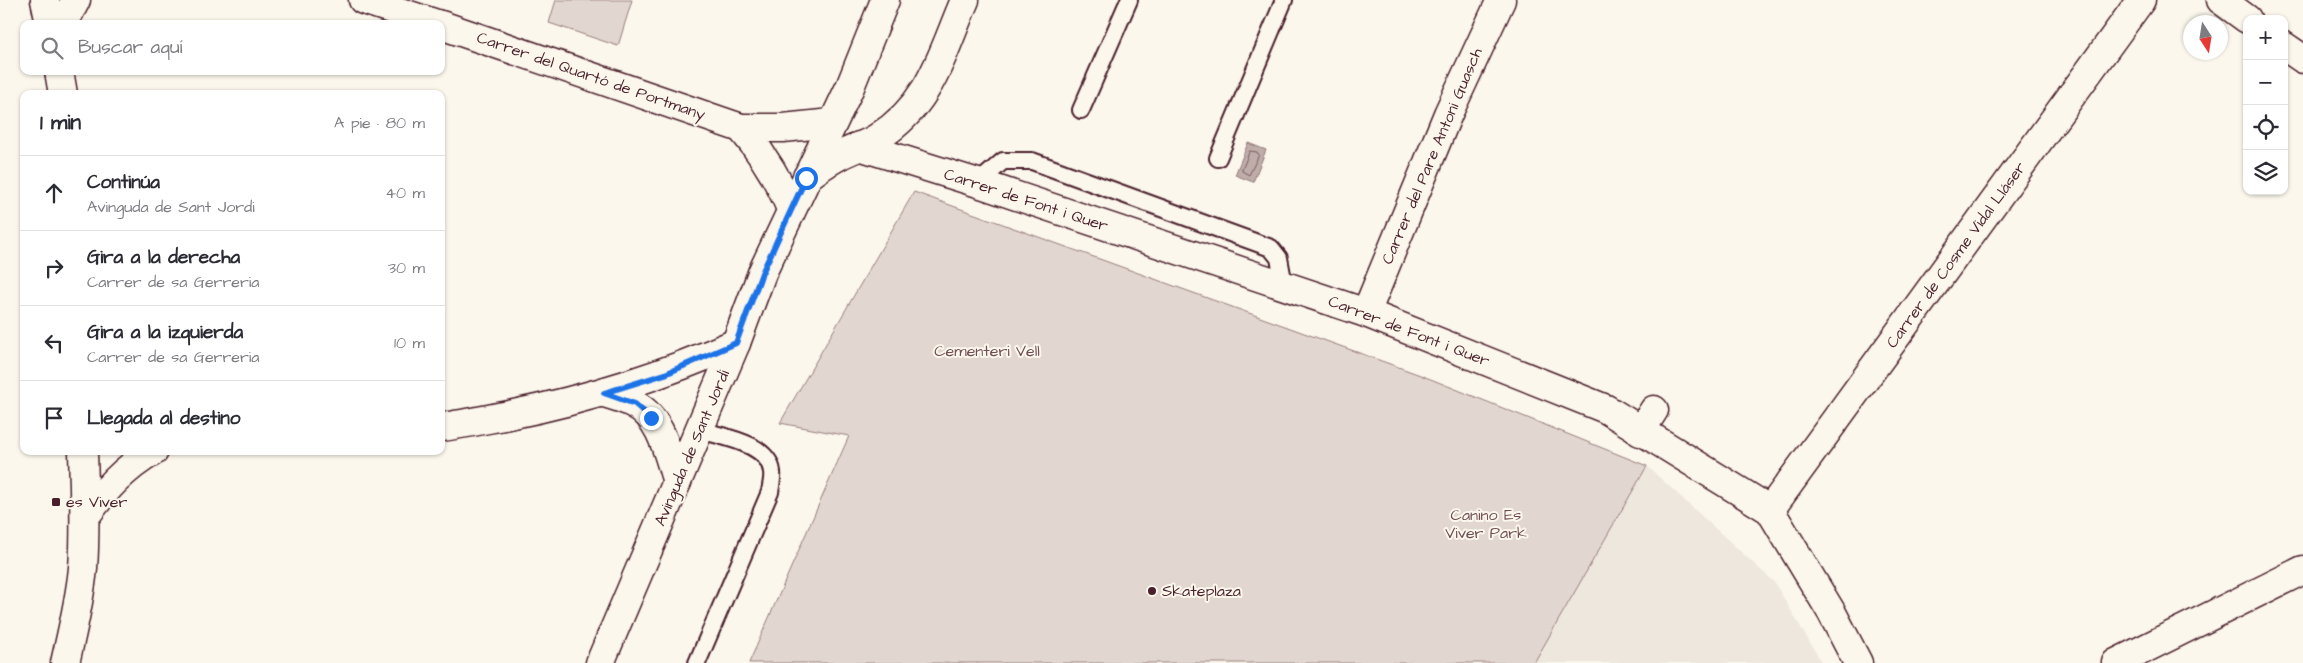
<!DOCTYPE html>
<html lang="es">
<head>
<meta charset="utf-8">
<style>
	body { margin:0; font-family:"Architects Daughter",sans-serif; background:#f7f7f7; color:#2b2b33 }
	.controls { position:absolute; right:15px; top:15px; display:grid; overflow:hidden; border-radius:10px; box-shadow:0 1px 4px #0004 }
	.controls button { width:45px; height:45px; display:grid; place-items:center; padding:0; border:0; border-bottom:1px solid #e1e1e2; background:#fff; color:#2b2b33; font:25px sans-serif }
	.compass { position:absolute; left:2183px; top:15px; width:45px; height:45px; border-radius:50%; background:#fff; box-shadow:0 1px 4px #0004; rotate:168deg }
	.stop { position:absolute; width:15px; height:15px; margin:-11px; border:4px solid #1a73e8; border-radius:50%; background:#fff }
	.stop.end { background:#1a73e8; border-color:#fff; box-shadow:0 1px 5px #0008 }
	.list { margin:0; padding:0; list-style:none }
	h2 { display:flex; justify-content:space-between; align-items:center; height:65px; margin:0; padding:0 20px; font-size:21px }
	h2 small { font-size:16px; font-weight:400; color:#7c7c81 }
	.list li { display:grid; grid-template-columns:32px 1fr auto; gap:15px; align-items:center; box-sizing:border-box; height:75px; padding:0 20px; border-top:1px solid #e1e1e2 }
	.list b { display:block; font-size:19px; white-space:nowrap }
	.list p { margin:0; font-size:16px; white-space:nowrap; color:#7c7c81 }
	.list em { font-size:16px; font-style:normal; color:#7c7c81 }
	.icon { flex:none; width:28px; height:28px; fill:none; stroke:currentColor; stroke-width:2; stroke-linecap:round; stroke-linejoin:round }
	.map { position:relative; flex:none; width:2303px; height:663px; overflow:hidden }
	.search { position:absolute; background:#fff; box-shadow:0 1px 4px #0004; left:20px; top:20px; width:425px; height:55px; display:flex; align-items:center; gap:12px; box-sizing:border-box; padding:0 18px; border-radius:10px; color:#7c7c81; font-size:19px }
	.panel { position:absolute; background:#fff; box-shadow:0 1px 4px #0004; left:20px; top:90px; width:425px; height:365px; border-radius:10px }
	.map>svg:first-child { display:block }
	.built { fill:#eee7de }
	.green { fill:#e2d7d0; stroke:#967b7e }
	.water { fill:#bfadaa; stroke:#907477 }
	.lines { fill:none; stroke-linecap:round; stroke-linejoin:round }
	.shore { stroke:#79585e; stroke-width:1 }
	.service-casing { stroke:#4a1f2b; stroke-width:20 }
	.minor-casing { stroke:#4a1f2b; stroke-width:31 }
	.tertiary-casing { stroke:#4a1f2b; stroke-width:31 }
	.service { stroke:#fbf7ec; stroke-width:16 }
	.minor { stroke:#fbf7ec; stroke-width:28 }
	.tertiary { stroke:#fbf7ec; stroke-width:28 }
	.route { stroke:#1a73e8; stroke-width:6 }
	.poi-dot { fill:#4a1f2b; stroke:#fbf7ec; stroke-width:2 }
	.labels { text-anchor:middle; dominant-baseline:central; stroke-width:4; stroke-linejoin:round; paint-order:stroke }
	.street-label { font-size:16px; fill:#4a1f2b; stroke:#fbf7ec }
	.park-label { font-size:16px; fill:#704d54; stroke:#fbf7ec }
	.poi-label { font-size:16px; fill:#4a1f2b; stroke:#fbf7ec; text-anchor:start }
</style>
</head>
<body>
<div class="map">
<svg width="2303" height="663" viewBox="0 0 2303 663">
	<rect width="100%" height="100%" fill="#fbf7ec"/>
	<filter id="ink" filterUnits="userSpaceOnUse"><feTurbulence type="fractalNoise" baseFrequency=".02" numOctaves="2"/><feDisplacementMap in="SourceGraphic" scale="10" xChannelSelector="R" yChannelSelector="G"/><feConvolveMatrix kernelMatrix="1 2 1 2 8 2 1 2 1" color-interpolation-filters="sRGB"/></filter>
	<g filter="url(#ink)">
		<!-- built -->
		<polygon class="built" points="1647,466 1774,582 1822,663 1531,663 1535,661"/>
		<!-- green -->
		<g class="green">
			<polygon points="556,0 632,0 618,46 549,23"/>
			<polygon points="914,192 1423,376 1647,466 1535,661 1531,663 749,663 849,436 780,423"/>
		</g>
		<!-- water -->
		<polygon class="water" points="1248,143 1266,150 1253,182 1235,175"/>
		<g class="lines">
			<!-- shore -->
			<polygon class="shore" points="1250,151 1257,152 1259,155 1249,175 1242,171"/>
			<!-- service casing -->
			<g class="service-casing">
				<g id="service">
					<polyline points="1081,110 1129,0"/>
					<polyline points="1218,158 1284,0"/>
					<polyline points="978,183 1003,161 1032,161 1271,248 1279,258 1284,285"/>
					<path d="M697,663L770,492C771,485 773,478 772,472C769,443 722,437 700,430"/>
				</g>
			</g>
			<!-- minor casing -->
			<g class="minor-casing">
				<g id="minor">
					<polyline points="363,0 437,24"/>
					<polyline points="2221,0 2247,19"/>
					<polyline points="63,24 76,0"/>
					<polyline points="441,25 741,128 783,128 832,123"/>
					<polyline points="2284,46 2303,59"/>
					<path d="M741,128C763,154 778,178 791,209"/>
					<polyline points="859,146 978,183 1366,313 1606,409 1770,510 1832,613 1858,663"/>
					<polyline points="1366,313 1448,114 1501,0"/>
					<polyline points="1640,432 1654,410"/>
					<polyline points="1770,510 2141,0"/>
					<polyline points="2116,663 2303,570"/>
				</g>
			</g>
			<!-- tertiary casing -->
			<g class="tertiary-casing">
				<g id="tertiary">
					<polyline points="45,0 50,24"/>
					<polyline points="59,71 63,94"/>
					<path d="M807,177C816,170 826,163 835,158C849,150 864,146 877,138C931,104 941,56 965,0"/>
					<path d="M604,393C614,396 625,399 634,404C662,418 668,455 677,482"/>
					<path d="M441,427C464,424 487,419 509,415C588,399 662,376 736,343"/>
					<path d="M85,517C104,491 124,468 154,451"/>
					<path d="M65,663C72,632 80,600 83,568C86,529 84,490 83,451"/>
					<polyline points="600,663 736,343 762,273 850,87 885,0"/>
				</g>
			</g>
			<!-- service -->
			<use href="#service" class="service"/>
			<!-- minor -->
			<use href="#minor" class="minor"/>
			<!-- tertiary -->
			<use href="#tertiary" class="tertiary"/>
		</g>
	</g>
	<g class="lines" filter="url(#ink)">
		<!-- route -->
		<polyline class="route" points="651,418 635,404 604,393 665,374 736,343 762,273 806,178"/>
	</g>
	<!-- markers -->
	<g class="poi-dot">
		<rect x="51" y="497" width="10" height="10" rx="2.5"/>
		<circle cx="1152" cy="591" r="5"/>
	</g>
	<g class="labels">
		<!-- street labels -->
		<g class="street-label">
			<text transform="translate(591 76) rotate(19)">Carrer del Quartó de Portmany</text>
			<text transform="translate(1432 156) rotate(-67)">Carrer del Pare Antoni Guasch</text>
			<text transform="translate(1026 200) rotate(18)">Carrer de Font i Quer</text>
			<text transform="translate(1956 255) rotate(-54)">Carrer de Cosme Vidal Lláser</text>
			<text transform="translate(1409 331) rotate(21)">Carrer de Font i Quer</text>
			<text transform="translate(692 448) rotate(-67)">Avinguda de Sant Jordi</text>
		</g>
		<!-- park labels -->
		<g class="park-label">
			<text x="987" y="351">Cementeri Vell</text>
			<text x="1486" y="515">Canino Es<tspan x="1486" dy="18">Viver Park</tspan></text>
		</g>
		<!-- poi labels -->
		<g class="poi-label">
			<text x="66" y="502">es Viver</text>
			<text x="1162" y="591">Skateplaza</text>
		</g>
	</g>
</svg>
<div class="controls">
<button>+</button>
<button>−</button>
<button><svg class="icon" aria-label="locate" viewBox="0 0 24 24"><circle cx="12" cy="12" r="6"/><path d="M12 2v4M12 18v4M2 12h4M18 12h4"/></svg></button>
<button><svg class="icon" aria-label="layers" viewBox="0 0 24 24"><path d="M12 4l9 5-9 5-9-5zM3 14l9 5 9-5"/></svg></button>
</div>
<svg class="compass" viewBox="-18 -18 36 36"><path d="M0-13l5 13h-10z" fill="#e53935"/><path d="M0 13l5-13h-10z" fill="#7c7c81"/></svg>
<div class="stop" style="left:806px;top:178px"></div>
<div class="stop end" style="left:651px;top:418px"></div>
<div class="search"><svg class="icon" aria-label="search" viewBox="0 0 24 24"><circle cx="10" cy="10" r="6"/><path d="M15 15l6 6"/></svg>Buscar aquí</div>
<section class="panel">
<h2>1 min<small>A pie · 80 m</small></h2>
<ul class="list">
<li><svg class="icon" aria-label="ahead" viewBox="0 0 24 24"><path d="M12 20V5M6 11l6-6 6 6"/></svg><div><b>Continúa</b><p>Avinguda de Sant Jordi</p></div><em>40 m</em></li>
<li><svg class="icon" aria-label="right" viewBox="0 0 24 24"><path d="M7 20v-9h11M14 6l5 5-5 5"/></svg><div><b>Gira a la derecha</b><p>Carrer de sa Gerreria</p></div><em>30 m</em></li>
<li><svg class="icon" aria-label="left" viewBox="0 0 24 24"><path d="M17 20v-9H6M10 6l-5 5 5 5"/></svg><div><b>Gira a la izquierda</b><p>Carrer de sa Gerreria</p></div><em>10 m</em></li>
<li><svg class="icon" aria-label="arrive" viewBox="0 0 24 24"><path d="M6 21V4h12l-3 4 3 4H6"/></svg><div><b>Llegada al destino</b></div></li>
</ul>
</section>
</div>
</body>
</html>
